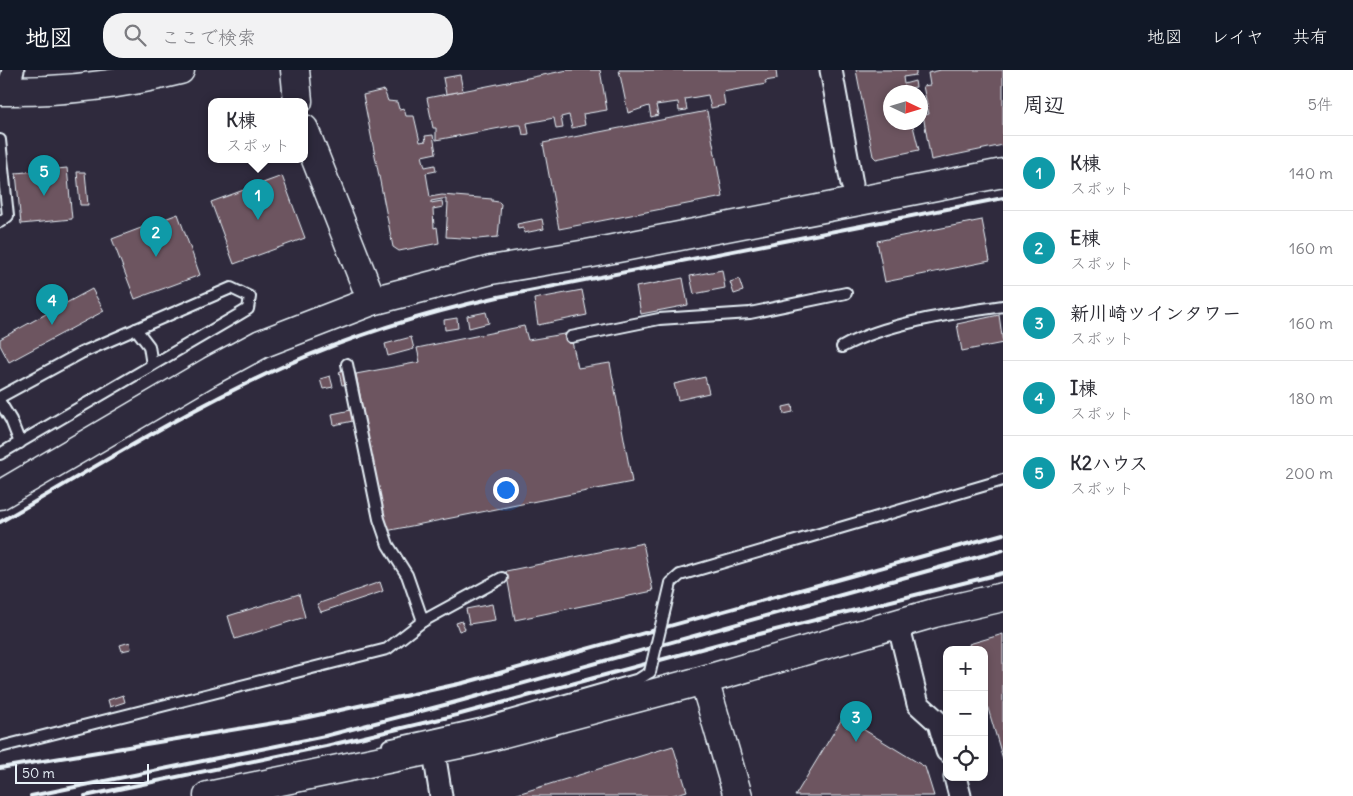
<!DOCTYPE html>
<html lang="ja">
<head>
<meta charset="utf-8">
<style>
	body { margin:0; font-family:Delius,"Klee One",sans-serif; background:#f2f2f3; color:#2b2b33 }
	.controls { position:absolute; right:15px; bottom:15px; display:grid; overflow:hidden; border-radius:10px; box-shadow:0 2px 8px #0003 }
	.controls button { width:45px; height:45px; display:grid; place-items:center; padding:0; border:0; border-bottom:1px solid #e1e1e2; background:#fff; color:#2b2b33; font:25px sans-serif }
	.compass { position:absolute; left:883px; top:15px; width:45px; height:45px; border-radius:50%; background:#fff; box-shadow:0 2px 8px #0003; rotate:94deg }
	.scale { position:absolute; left:15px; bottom:12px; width:134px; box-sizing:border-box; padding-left:5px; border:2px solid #e8f1f8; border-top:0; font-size:14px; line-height:18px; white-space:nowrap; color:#e8f1f8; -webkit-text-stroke:4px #2f2a3d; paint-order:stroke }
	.you { position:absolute; left:505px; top:419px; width:18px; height:18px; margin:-12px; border:4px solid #fff; border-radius:50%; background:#1a73e8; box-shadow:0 0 0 8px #1a73e833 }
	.badge { display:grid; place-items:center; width:32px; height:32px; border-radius:50%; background:#111827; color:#fff; font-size:16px; font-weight:700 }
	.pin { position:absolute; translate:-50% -41px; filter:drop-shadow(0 1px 2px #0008) }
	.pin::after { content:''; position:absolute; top:26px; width:18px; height:15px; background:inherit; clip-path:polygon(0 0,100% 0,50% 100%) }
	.popup { position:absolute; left:208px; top:28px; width:100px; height:65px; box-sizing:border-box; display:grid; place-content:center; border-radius:10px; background:#fff; filter:drop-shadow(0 1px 4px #0005); font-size:16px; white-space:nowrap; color:#7c7c81 }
	.popup b { font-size:19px; color:#2b2b33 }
	.popup::after { content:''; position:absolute; left:50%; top:100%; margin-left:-10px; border:10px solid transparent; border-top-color:#fff }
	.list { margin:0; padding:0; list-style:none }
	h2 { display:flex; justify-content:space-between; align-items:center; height:65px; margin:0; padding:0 20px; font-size:21px }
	h2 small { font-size:16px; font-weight:400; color:#7c7c81 }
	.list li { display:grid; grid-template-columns:32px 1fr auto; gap:15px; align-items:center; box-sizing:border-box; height:75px; padding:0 20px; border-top:1px solid #e1e1e2 }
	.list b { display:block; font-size:19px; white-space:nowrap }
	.list p { margin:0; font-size:16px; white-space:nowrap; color:#7c7c81 }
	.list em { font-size:16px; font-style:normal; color:#7c7c81 }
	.icon { flex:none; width:28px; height:28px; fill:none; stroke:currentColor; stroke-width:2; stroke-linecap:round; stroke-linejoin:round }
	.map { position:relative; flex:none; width:1003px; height:726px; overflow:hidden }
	header { display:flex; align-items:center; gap:30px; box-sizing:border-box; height:70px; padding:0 25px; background:#111827; color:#fff }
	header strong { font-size:24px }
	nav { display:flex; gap:28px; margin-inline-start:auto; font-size:18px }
	.search { width:350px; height:45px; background:#f2f2f3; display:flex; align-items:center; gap:12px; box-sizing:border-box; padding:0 18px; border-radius:20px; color:#7c7c81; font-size:19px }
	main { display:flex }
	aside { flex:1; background:#fff }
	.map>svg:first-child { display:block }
	.building { fill:#6d5560; stroke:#e8f1f8 }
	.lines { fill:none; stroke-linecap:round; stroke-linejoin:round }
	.lane-casing { stroke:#e8f1f8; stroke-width:14 }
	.street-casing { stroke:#e8f1f8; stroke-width:25 }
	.secondary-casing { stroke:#e8f1f8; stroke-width:31 }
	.lane { stroke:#2f2a3d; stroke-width:10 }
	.street { stroke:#2f2a3d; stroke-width:21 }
	.secondary { stroke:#2f2a3d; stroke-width:28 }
	.rail { stroke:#e8f1f8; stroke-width:4 }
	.lane-bridge-casing { stroke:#e8f1f8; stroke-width:14; stroke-linecap:butt }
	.lane-bridge { stroke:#2f2a3d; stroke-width:10 }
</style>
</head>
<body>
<header>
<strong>地図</strong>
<div class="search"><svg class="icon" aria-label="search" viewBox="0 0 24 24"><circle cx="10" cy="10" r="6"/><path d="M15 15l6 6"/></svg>ここで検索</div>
<nav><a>地図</a><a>レイヤ</a><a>共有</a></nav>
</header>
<main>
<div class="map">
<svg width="1003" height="726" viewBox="0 0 1003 726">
	<rect width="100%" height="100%" fill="#2f2a3d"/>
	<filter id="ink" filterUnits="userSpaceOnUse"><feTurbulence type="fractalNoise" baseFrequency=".02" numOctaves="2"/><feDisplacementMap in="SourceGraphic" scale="10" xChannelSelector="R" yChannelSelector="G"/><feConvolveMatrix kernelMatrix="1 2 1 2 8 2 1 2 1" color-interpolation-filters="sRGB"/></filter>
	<g filter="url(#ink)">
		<!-- building -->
		<g class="building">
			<polygon points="568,0 600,0 607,40 583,44 585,55 572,58 569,45 561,47 563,58 556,59 554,48 527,53 529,64 523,65 521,55 516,55 436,70 436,58 433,58 427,28"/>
			<polygon points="619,0 776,0 777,9 765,11 766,14 723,22 725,35 711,38 708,25 685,29 687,40 679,41 678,32 656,35 658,45 651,47 649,36 628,43"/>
			<polygon points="856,0 916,0 916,5 903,7 904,14 915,11 916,17 905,19 906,22 891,22 891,52 912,52 919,80 876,89 873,86"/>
			<polygon points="941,0 1003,0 1003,75 931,90 923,45 929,44 923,16 930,15 928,3"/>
			<polygon points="460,5 463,21 446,24 443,8"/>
			<polygon points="384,20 388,31 397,32 399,39 404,38 406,46 414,46 420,72 426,71 425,66 433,65 436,83 422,86 425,97 435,95 436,101 426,103 430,127 442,125 492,129 492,131 499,132 501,134 498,167 478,169 446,167 448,133 446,133 446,129 442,129 431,131 431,133 442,131 443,137 433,139 434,158 437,157 439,173 399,181 393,177 363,25"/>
			<polygon points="707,41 723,127 559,159 543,73"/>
			<polygon points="67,98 72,149 21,154 16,103"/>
			<polygon points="77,102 85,102 88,135 80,135"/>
			<polygon points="282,106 305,168 234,194 211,132"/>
			<polygon points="178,144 200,205 135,229 112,169"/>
			<polygon points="542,149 544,159 524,163 523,158 518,159 517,154"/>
			<polygon points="982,150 990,191 885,212 877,171"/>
			<polygon points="722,200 725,218 694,224 690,206"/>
			<polygon points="683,208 688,235 641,244 636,217"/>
			<polygon points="739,209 743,221 734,224 730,212"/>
			<polygon points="92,219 104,241 9,292 0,275 0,269"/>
			<polygon points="582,220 587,245 538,255 534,229"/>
			<polygon points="486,242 489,253 469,258 467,246"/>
			<polygon points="999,245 1003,273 962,281 957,254"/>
			<polygon points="457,248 458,258 445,260 444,250"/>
			<polygon points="524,256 528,270 570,263 578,298 610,293 632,412 386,461 356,304 420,292 417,278"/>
			<polygon points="411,267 414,279 388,286 385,274"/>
			<polygon points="344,299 348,314 342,315 339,302"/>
			<polygon points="330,306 333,317 323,319 320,309"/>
			<polygon points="705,307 709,323 678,330 674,314"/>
			<polygon points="792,335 793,342 784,344 783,337"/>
			<polygon points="351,340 353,351 334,355 332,344"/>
			<polygon points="643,473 653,521 515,550 506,501"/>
			<polygon points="380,512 383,521 381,522 321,542 317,534"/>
			<polygon points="299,524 305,547 235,569 228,546"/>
			<polygon points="492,534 495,550 469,554 466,539"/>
			<polygon points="462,551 465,559 459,561 456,553"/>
			<polygon points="1003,564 1003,689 984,625 984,580 971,580 969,574"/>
			<polygon points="130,572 131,579 122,581 120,575"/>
			<polygon points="123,625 125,632 110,637 108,630"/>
			<polygon points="843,647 925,697 934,726 795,726"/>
			<polygon points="673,676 687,721 670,726 511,726"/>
		</g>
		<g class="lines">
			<!-- lane casing -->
			<g class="lane-casing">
				<g id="lane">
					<polyline points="0,70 8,146 0,152"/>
					<polyline points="136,259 149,276 152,295"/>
					<polyline points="571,267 659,249 750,243 846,223"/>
					<path d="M842,277C885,253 955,243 1003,236"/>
					<polyline points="0,327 81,283 231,218 250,227 248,239 238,245 0,384"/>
					<polyline points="0,332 11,350 20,373"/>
					<polyline points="671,513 680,505 1003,410"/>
					<polyline points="423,551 502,508"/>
					<polyline points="388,675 482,654 639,609 650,602"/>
					<polyline points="0,677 387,579 423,551 407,505 388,475 379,449 347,294"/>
				</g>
			</g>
			<!-- street casing -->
			<g class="street-casing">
				<g id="street">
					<polyline points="831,0 852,114"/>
					<polyline points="8,21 13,0"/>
					<polyline points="901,565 918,634 939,653 947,681"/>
					<polyline points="436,695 441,726"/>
					<polyline points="955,707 960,726"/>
				</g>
			</g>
			<!-- secondary casing -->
			<g class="secondary-casing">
				<g id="secondary">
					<polyline points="295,0 298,31"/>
					<path d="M0,21C60,22 121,15 180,0"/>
					<polyline points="304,59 372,231"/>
					<polyline points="0,425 211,301 261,274 372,231 491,200 587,184 1003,103"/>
					<polyline points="704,610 738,726"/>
					<polyline points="208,726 474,671 704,610 934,543 1003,527"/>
				</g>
			</g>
			<!-- lane -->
			<use href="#lane" class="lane"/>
			<!-- street -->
			<use href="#street" class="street"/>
			<!-- secondary -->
			<use href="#secondary" class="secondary"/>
			<!-- rail -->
			<g class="rail">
				<path d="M0,452C94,398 187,339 286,295C354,265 426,243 498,227L1003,128"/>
				<polyline points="0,698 304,648 463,613 1003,464"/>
				<polyline points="31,726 325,666 456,632 1003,480"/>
				<polyline points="85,726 326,676 457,645 719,574 1003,503"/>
			</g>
			<!-- lane-bridge casing -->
			<g class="lane-bridge-casing">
				<polyline id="lane-bridge" points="650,602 671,513"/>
			</g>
			<!-- lane-bridge -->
			<use href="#lane-bridge" class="lane-bridge"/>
		</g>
	</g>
</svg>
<div class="controls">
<button>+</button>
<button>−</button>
<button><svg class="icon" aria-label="locate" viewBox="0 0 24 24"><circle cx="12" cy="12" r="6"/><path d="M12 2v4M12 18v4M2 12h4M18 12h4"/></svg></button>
</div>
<svg class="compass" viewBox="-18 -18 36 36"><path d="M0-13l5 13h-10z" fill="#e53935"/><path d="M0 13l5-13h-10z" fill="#7c7c81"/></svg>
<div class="scale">50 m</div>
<div class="you"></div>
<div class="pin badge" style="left:258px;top:150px;background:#0f9aa8">1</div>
<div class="popup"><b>K棟</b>スポット</div>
<div class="pin badge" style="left:156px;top:187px;background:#0f9aa8">2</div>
<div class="pin badge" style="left:856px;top:672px;background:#0f9aa8">3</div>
<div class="pin badge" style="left:52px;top:255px;background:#0f9aa8">4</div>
<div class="pin badge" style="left:44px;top:126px;background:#0f9aa8">5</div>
</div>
<aside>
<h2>周辺<small>5件</small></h2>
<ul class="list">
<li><span class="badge" style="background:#0f9aa8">1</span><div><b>K棟</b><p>スポット</p></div><em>140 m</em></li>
<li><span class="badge" style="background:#0f9aa8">2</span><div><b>E棟</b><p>スポット</p></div><em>160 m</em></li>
<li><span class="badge" style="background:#0f9aa8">3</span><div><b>新川崎ツインタワー</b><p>スポット</p></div><em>160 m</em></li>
<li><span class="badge" style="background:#0f9aa8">4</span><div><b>I棟</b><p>スポット</p></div><em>180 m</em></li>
<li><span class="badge" style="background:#0f9aa8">5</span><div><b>K2ハウス</b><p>スポット</p></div><em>200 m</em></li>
</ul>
</aside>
</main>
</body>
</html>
